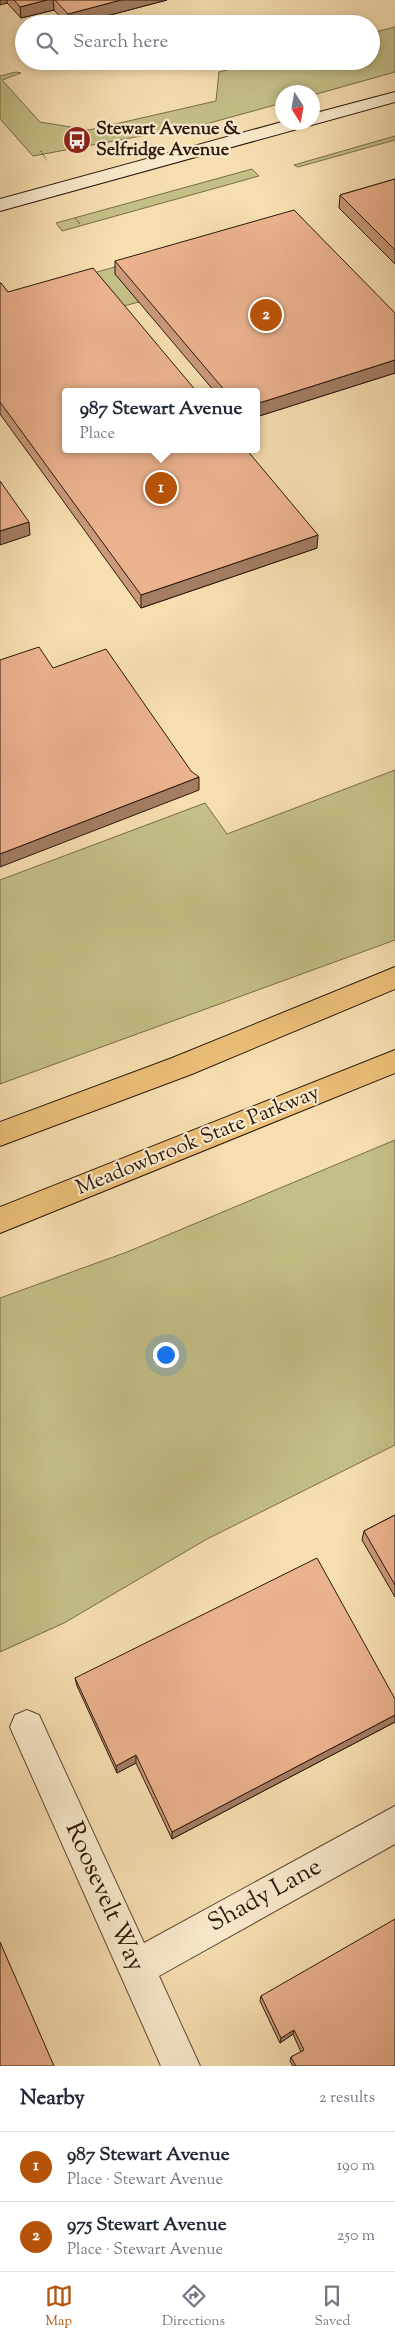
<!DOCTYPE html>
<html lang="en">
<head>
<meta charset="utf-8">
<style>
	body { margin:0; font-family:"Sorts Mill Goudy",serif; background:#f6f6f7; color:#1f2937 }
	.compass { position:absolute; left:275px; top:85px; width:45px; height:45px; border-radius:50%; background:#fff; box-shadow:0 2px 8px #0003; rotate:169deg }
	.you { position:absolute; left:165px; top:1354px; width:18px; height:18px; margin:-12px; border:4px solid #fff; border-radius:50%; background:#1a73e8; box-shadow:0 0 0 8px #1a73e833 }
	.badge { display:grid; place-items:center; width:32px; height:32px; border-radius:50%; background:#b45309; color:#fff; font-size:16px; font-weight:700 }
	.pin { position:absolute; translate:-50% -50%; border:2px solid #fff; box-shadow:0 1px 5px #0006 }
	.popup { position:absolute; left:62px; top:388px; width:198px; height:65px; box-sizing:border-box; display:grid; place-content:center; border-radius:5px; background:#fff; filter:drop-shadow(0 1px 4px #0005); font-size:16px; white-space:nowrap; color:#747a83 }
	.popup b { font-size:19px; color:#1f2937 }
	.popup::after { content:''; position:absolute; left:50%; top:100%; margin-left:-10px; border:10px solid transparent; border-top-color:#fff }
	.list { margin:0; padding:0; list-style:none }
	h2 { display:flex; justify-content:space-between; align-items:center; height:65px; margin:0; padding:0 20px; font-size:21px }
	h2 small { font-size:16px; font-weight:400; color:#747a83 }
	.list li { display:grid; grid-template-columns:32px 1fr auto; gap:15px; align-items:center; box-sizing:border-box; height:70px; padding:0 20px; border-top:1px solid #e0e1e3 }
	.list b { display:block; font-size:19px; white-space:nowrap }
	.list p { margin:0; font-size:16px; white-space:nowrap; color:#747a83 }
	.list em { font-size:16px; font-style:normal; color:#747a83 }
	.icon { flex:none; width:28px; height:28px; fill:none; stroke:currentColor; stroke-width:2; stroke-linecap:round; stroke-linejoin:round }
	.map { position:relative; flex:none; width:395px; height:2066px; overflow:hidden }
	.search { position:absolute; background:#fff; box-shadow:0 2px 8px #0003; left:15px; right:15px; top:15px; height:55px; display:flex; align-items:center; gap:12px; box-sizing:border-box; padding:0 18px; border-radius:28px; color:#747a83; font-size:19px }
	.sheet { height:205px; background:#fff }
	nav { display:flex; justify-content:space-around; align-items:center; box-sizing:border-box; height:70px; border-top:1px solid #e0e1e3; background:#fff; font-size:14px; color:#747a83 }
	nav a { display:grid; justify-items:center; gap:2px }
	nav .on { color:#b45309 }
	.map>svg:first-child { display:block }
	.green { fill:#c4bf86; stroke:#786c49 }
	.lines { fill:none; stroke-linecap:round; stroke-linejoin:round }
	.street-casing { stroke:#5e4a35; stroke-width:2 }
	.secondary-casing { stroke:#2c180c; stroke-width:2 }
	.highway-casing { stroke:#2c180c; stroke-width:2 }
	.path { stroke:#2c180c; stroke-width:2; stroke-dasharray:0.5 2; stroke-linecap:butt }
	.street { fill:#f9eacc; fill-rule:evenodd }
	.secondary { fill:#f9eacc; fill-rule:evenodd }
	.highway { fill:#ebbf78; fill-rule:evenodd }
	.wall { fill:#ca997a; stroke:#2c180c }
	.shaded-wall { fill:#a47d63; stroke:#2c180c }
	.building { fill:#ebb28e; stroke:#2c180c }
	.labels { text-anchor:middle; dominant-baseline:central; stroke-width:4.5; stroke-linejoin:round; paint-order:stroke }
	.far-poi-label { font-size:18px; font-weight:bold; fill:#2c180c; stroke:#f9eacc; text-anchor:start }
	.street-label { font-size:21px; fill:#2c180c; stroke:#f9eacc }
	.near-street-label { font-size:25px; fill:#2c180c; stroke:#f9eacc }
</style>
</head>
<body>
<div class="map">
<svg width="395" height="2066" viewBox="0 0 395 2066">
	<rect width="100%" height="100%" fill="#f6deb0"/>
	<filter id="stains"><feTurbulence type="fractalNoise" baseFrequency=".004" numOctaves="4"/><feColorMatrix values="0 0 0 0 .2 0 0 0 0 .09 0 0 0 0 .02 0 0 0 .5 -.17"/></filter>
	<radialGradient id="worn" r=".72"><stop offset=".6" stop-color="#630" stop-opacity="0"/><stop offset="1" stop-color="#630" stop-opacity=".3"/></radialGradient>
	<!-- green -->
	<g class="green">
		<polygon points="395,27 395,72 313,95 312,92 282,92 282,103 206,124 33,156 0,119 0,76 16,72 21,73 2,80 40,122 89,130 216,101 219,72 260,61 371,61 371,33"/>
		<polygon points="395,136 395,140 298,167 294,165"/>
		<polygon points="252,169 259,176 62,231 56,223"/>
		<polygon points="298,215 116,274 139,302 120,307 90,274"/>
		<polygon points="395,770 395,940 0,1084 0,880 205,803 227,834"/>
		<polygon points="395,1140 395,1445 207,1539 64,1623 0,1652 0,1298 127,1252"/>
	</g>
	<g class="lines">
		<!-- street casing -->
		<g class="street-casing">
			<polygon id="street" points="27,1710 39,1715 144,1943 395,1806 395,1844 159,1976 200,2066 161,2066 10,1727 15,1715"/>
		</g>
		<!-- secondary casing -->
		<g class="secondary-casing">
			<polygon id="secondary" points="395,92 395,102 0,211 0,199 282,122 312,122 312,114"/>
		</g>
		<!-- highway casing -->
		<g class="highway-casing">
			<g id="highway">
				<polygon points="395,967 395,989 192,1074 0,1146 0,1122 172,1058"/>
				<polygon points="395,1050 395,1073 0,1233 0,1207"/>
			</g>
		</g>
		<!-- path -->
		<g class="path">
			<polyline points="41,151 46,160"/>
			<polyline points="76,219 80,224"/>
		</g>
		<!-- street -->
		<use href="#street" class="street"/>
		<!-- secondary -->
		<use href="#secondary" class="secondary"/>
		<!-- highway -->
		<use href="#highway" class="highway"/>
	</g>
	<!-- wall -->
	<g class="wall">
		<polygon points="0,0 167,0 76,24 67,24 54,10 21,18 7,3"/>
		<polygon points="395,179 395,264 339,208 340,195"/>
		<polygon points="115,261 395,313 395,373 256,417 256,392 215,392 115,274"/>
		<polygon points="0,283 8,292 317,548 141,608 0,414"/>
		<polygon points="395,1515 395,1597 362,1540 364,1531"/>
		<polygon points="75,1678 395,1699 395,1722 172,1839 136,1763 117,1773 77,1686"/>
		<polygon points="261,1996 395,2066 293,2066 290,2061 291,2057 301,2052 293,2034 280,2043 260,2001"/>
	</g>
	<!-- shaded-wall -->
	<g class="shaded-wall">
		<polygon points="0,0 7,0 7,3 0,5"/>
		<polygon points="47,0 53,0 54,10 21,18 20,7"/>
		<polygon points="121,0 167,0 76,24 68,24 68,14"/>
		<polygon points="395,360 395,373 256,417 256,404"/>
		<polygon points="29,522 30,535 0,545 0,531"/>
		<polygon points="318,535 317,548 141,608 141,595"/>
		<polygon points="199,777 199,790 0,867 0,854"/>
		<polygon points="395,1715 395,1722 172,1839 172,1832"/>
		<polygon points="136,1755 136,1763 117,1773 116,1766"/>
		<polygon points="294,2030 293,2034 280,2043 281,2038"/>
	</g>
	<!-- building -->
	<g class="building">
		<polygon points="14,0 47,0 20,7"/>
		<polygon points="55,0 121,0 68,14"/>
		<polygon points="395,179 395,250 340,195"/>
		<polygon points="294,210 395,313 395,360 256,404 256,392 226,392 115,261"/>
		<polygon points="93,268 197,392 66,392 66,449 246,449 318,535 141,595 0,402 0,283 1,283 8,292"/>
		<polygon points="0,481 29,522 0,531"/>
		<polygon points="39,647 53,668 106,649 191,771 199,777 0,854 0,660"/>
		<polygon points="395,1515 395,1585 364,1531"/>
		<polygon points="317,1558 395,1699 395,1715 172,1832 136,1755 116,1766 75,1678"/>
		<polygon points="395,1919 395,2066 296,2066 291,2057 304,2050 294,2030 281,2038 261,1996"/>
		<polygon points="0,1942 54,2066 0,2066"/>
	</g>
	<!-- icons -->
	<defs>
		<g id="bus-disc" transform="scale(1.4375)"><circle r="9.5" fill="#8f2418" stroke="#f9eacc"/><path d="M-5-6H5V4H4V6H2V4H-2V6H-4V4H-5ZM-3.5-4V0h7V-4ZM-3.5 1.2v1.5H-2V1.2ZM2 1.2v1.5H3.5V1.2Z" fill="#fff"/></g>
	</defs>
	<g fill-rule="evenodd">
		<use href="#bus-disc" x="77" y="140"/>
	</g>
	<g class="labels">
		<!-- far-poi labels -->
		<g class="far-poi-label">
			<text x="96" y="130">Stewart Avenue &amp;<tspan x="96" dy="21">Selfridge Avenue</tspan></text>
		</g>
		<!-- street labels -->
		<g class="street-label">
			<text transform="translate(198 1141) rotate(-22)">Meadowbrook State Parkway</text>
		</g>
		<!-- near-street labels -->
		<g class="near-street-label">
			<text transform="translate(265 1896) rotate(-29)">Shady Lane</text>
			<text transform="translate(104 1897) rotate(66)">Roosevelt Way</text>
		</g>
	</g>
	<rect width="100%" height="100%" filter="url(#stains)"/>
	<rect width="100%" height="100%" fill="url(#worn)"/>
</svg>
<svg class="compass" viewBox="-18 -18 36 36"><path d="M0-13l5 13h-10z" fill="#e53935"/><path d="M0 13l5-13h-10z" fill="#747a83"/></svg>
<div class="you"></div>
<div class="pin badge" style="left:161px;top:488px">1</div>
<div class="popup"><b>987 Stewart Avenue</b>Place</div>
<div class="pin badge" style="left:266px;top:315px">2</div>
<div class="search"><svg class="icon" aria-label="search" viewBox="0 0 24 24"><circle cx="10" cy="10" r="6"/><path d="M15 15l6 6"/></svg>Search here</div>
</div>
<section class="sheet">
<h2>Nearby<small>2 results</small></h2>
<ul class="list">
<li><span class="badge">1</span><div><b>987 Stewart Avenue</b><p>Place · Stewart Avenue</p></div><em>190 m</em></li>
<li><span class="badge">2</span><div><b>975 Stewart Avenue</b><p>Place · Stewart Avenue</p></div><em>250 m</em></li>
</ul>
</section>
<nav>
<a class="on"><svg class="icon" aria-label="map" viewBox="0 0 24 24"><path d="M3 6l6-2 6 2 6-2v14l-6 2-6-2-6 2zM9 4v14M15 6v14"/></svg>Map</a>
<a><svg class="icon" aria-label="directions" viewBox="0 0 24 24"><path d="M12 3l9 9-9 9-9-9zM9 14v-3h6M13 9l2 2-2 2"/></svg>Directions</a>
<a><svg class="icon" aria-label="saved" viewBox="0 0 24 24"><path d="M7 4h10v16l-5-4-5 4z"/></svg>Saved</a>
</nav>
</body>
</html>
